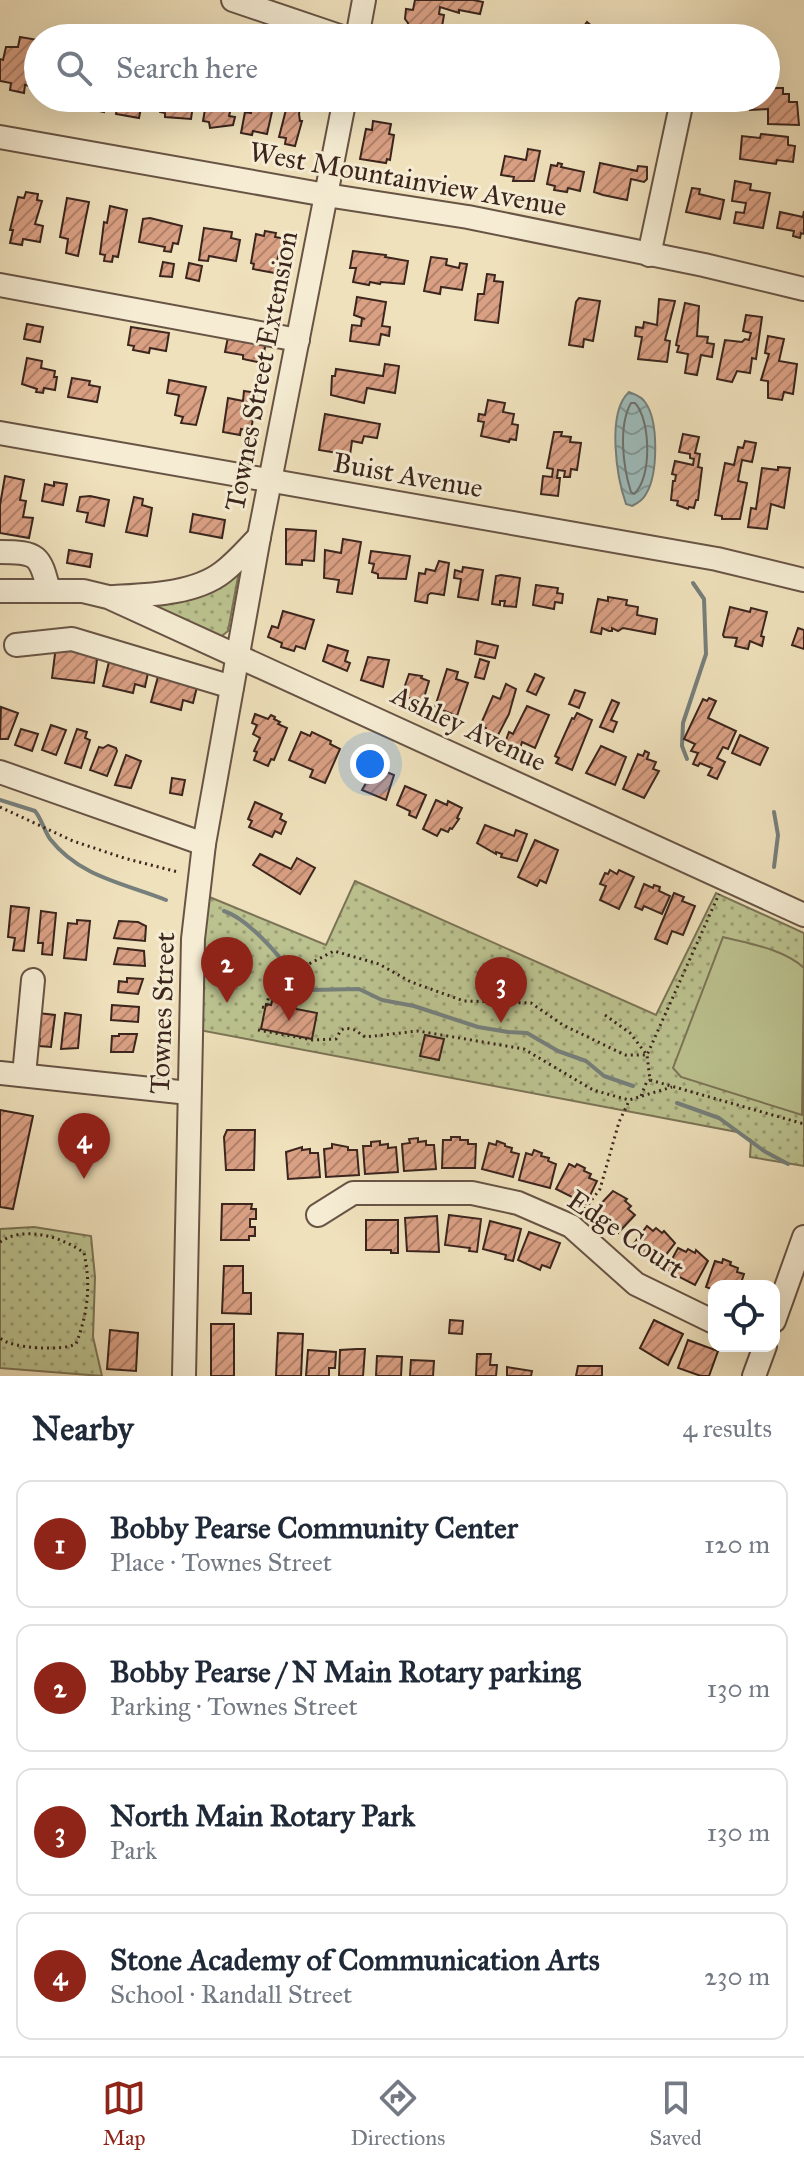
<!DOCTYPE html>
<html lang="en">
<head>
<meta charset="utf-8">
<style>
	body { margin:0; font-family:"IM FELL Great Primer",serif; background:#f6f6f7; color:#1f2937 }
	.controls { position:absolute; right:24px; bottom:24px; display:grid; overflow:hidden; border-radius:16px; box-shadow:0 8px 32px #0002 }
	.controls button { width:72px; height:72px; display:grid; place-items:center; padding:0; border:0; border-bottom:2px solid #e0e1e3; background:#fff; color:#1f2937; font:40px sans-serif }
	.you { position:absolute; left:370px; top:764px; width:28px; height:28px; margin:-20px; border:6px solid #fff; border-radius:50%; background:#1a73e8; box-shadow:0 0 0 12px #1a73e833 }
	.badge { display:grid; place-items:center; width:52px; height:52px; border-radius:50%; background:#8f2418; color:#fff; font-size:26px; font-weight:700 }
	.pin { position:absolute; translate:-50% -66px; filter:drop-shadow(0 2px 4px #0008) }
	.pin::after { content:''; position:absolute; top:42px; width:28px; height:24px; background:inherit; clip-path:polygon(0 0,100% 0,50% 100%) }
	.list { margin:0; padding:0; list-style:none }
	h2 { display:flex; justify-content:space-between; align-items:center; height:104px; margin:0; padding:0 32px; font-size:34px }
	h2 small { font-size:26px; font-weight:400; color:#747a83 }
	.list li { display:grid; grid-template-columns:52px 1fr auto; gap:24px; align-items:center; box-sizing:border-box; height:128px; margin:0 16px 16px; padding:0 16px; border:2px solid #e0e1e3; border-radius:16px }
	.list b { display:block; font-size:30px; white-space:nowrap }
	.list p { margin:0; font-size:26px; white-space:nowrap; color:#747a83 }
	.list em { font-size:26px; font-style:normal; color:#747a83 }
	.icon { flex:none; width:44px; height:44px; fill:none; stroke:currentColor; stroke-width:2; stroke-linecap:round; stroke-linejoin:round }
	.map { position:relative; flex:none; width:804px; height:1376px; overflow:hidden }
	.search { position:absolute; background:#fff; box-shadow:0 8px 32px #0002; left:24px; right:24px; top:24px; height:88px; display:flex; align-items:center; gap:20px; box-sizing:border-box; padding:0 28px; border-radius:44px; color:#747a83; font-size:30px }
	.sheet { height:680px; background:#fff }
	nav { display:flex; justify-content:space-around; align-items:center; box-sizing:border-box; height:112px; border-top:2px solid #e0e1e3; background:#fff; font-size:22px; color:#747a83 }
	nav a { display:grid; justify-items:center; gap:4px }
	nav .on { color:#8f2418 }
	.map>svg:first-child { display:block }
	.grass { fill:url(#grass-dots); stroke:#7b7456; stroke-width:2 }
	.garden { fill:#bbc28f; stroke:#7b7456; stroke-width:2 }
	.water { fill:url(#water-waves); stroke:#767f7b; stroke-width:2 }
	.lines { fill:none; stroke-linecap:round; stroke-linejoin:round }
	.shore { stroke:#6c706c; stroke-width:2 }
	.stream { stroke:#767f7b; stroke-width:4 }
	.building { fill:url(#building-hatch); stroke:#3b251d; stroke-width:2 }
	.minor-casing { stroke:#685445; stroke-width:26 }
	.path { stroke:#3b251d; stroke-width:3; stroke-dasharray:2 4; stroke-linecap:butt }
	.minor { stroke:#f5ecd3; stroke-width:22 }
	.labels { text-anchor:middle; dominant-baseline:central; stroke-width:6; stroke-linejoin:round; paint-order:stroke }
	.street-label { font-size:28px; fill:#3b251d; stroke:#f5ecd3 }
</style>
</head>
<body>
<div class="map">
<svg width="804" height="1376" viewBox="0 0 804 1376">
	<defs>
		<pattern id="grass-dots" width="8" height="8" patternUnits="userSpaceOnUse" patternTransform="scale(2)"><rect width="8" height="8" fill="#bbc28f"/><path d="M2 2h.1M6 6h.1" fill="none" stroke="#999d74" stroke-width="1.8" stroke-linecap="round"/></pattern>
		<pattern id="water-waves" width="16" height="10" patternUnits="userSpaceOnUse" patternTransform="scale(2)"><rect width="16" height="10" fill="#9dbbba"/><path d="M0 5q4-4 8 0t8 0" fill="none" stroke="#819897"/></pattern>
		<pattern id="building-hatch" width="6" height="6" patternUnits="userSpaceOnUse" patternTransform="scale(2)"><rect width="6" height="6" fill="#daa084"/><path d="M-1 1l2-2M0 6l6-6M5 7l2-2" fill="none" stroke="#b2826b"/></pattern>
	</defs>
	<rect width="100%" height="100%" fill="#efe1bc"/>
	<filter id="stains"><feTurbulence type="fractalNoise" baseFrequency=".0025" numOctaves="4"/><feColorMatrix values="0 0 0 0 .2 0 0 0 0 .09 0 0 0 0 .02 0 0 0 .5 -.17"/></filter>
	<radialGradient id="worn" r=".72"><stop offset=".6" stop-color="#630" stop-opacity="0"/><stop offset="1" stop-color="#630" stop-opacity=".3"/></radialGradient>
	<!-- grass -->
	<g class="grass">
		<path d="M240,566L228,631L217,640L133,602C179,598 208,603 240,566Z"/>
		<polygon points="355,881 656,1015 716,893 804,933 804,1166 750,1157 751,1140 737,1132 199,1030 200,957 207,896 326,945"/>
		<polygon points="34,1227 91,1236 95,1277 93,1337 102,1376 0,1368 0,1229"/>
	</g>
	<!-- garden -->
	<path class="garden" d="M723,937C750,944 784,949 804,968L802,1115L681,1077L673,1068Z"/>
	<!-- water -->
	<path class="water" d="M629,392C636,395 641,396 645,402C659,421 658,474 646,494C643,500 638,503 632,506L626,504C617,478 606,413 629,392Z"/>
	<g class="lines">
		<!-- shore -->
		<path class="shore" d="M631,403H635C651,420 652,479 634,494L631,492C623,467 618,426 631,403Z"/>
		<!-- stream -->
		<g class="stream">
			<polyline points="687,759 682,746 683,723 706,654 704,599 693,583"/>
			<path d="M0,800L35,811C42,820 44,830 50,839C80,877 123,883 166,900"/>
			<polyline points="774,867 778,835 774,812"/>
			<path d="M224,911C251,920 286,964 303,987L309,990L359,989L382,1000L414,1006L478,1027L508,1032L527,1033L558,1051L586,1061L604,1076L633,1086"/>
			<polyline points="677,1103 719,1118 764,1151 788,1164"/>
		</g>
	</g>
	<!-- building -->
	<g class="building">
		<polygon points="415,0 473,0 483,2 480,14 459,10 459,13 440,7 439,14 444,15 440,38 401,38 407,29 408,23 405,19 406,9 413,10"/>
		<polygon points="587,22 606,38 608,36 611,38 585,38 579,33"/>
		<polygon points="674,30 696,34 695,38 656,38 659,38 659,34 673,36"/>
		<polygon points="20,37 38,40 36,87 25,85 24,93 10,90 11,83 0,81 0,59 3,60 6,47 18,47"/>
		<polygon points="769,88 783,88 783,94 789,94 789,102 797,102 799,125 768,124 768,109 750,110 750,98 766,98"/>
		<polygon points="87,98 143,98 139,118 116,114 118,103 106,101 104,112 85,108"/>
		<polygon points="152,98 194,98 191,119 165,117 165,113 160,112 160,109 150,108"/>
		<polygon points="254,98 275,98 267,134 253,131 252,135 241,133 245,112 251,113"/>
		<polygon points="289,98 302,98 299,114 300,121 302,121 295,146 285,144 286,138 279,137"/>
		<polygon points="206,104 231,108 229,116 235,117 233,125 210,128 209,122 203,121"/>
		<polygon points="373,121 391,124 389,134 394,135 390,160 387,159 386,163 360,159 366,129 372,130"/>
		<polygon points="761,134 788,137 788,145 795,146 793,162 777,160 776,164 740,159 742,136 760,138"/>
		<polygon points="528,149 540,151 534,181 513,181 514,177 501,175 505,156 526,160"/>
		<polygon points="558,163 562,164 561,167 584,172 580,191 568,188 567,192 554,190 555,186 547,184 551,165 557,166"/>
		<polygon points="600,163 637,171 638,166 647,167 647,179 644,182 631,179 627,200 603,195 594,192"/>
		<polygon points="735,181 751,184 750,190 770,193 763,228 734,223 736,212 744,213 746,203 732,201"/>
		<polygon points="692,188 700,189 699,194 724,200 720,219 686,212"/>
		<polygon points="26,192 38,194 37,200 42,201 35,224 43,226 40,242 23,239 22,245 10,243 13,230 10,230 18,197 24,198"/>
		<polygon points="67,198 89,202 78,256 66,253 68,239 60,237"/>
		<polygon points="110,206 127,210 118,257 113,256 112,262 104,261 105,255 100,254 104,222 107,223"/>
		<polygon points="804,211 804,234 801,233 800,238 793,236 794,231 777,228 780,212 803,217"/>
		<polygon points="150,218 182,226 178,244 173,243 171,252 164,251 165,247 139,242 143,219"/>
		<polygon points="204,228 232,232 231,238 240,240 236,261 209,256 208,261 199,260"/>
		<polygon points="265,231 276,233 275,237 287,239 285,252 279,251 275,273 253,269 254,264 251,263 256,234 264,236"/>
		<polygon points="353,251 386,255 385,257 408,261 404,284 381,282 380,284 370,282 369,285 353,282 356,268 350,268"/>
		<polygon points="431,257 447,259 446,265 459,268 460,263 467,264 462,290 441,287 440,294 424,291"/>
		<polygon points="163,262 174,264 172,277 160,276"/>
		<polygon points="189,263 202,266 199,281 186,278"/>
		<polygon points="487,274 495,275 494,281 503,282 498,323 475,320 478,294 484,294"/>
		<polygon points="357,297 386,302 382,326 390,327 389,336 381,334 379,345 350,341 352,325 361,326 362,318 365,319 354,315"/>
		<polygon points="579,298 600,301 593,341 584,339 583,347 569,345 576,302"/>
		<polygon points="659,299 675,301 665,340 670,341 667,362 638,359 642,337 635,336 636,327 643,328 644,322 657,325"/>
		<polygon points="685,303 699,306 697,336 708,337 707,343 714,344 712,357 701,355 697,375 685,373 688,354 677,352 679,346 676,345"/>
		<polygon points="746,315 762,317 756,359 752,358 750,373 737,371 732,382 717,379 725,340 742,342 745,339 749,340 751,333 743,331"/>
		<polygon points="27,324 43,327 40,342 24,339"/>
		<polygon points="131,327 169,333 166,351 150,348 149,353 133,350 134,346 128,345"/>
		<polygon points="768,336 784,339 779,361 797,364 793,394 784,392 782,400 768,398 768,381 761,380 769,354 765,353"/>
		<polygon points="228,337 266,342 262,363 243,359 243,355 225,352"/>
		<polygon points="27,358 42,361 41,368 55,371 54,377 57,377 55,390 44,388 43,393 36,392 37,389 22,384"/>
		<polygon points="385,364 399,366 395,393 367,388 364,403 331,395 332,376 335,376 336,369 383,376"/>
		<polygon points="72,378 90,381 89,385 100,387 97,402 68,397"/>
		<polygon points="169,380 206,387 196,425 181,423 183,417 175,415 179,395 167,393"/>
		<polygon points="244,391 257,393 251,431 241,429 240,435 223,432 228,398 243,401"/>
		<polygon points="488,400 505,403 503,412 514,414 512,424 518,425 516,440 510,439 509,442 481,436 484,422 478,421 479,414 485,415"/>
		<polygon points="325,414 380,424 377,438 364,436 362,443 352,441 350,455 319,450"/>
		<polygon points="554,432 562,432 561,436 571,437 570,442 581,443 577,470 571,469 570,477 564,477 565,471 558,470 557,478 560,478 558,496 541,494 543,476 552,477 553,469 547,468"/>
		<polygon points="683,434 699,437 695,453 700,454 698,467 702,468 698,500 696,500 694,508 689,507 688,509 677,505 678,501 671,500 673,481 675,481 676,475 672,474 675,461 693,465 694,459 690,458 690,454 679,452"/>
		<polygon points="745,441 756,443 752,462 742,460 738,481 747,483 740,519 722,519 722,516 715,515 725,463 734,465 738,447 743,448"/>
		<polygon points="778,467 790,468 784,508 771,504 767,529 748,527 751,508 756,509 762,468 778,470"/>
		<polygon points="5,476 24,480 20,500 26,501 23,517 33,518 29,538 0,533 0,505"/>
		<polygon points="54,482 67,484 63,505 42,501 45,484 54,486"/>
		<polygon points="90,496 109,500 104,526 86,522 88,513 77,511 80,497"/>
		<polygon points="134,497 143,499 142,505 152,508 147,536 126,532"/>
		<polygon points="193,514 225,520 222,538 190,532"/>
		<polygon points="286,529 316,531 314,561 302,560 302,565 286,564"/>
		<polygon points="343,539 361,542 352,594 337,592 339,580 324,578 325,550 341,553"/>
		<polygon points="69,550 92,554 90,567 67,563"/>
		<polygon points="371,551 410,556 406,579 378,578 378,574 372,572 374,564 369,563"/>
		<polygon points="439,561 449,563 444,595 431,593 428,595 427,603 415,601 419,573 425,574 426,569 435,571"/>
		<polygon points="463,567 483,570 478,600 458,597 461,579 454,578 455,570 462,572"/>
		<polygon points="501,575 520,578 516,607 504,606 505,601 500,601 500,605 492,604 496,576"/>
		<polygon points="536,585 558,588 557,593 563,594 562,603 555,602 554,609 533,605"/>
		<polygon points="608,597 627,600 626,605 638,607 637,615 657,619 655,634 623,628 618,631 612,628 612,631 609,631 602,628 601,634 591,632 598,599 608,601"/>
		<polygon points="730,607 750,612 751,608 767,612 761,636 764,637 762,646 750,641 748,649 735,646 737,638 724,637 723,635"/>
		<polygon points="283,611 314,620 305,649 296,646 294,651 281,647 282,643 268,637 272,626 278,628"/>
		<polygon points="798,628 804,630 804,649 792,645"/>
		<polygon points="477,641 498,646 495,658 475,654"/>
		<polygon points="328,645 348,651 345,661 350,663 347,671 323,661"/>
		<polygon points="56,646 98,652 94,683 52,678"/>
		<polygon points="368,657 389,660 383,687 361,680"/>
		<polygon points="110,658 149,668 145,687 135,684 133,693 103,686"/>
		<polygon points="480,659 489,662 484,679 475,677"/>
		<polygon points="447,669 458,672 456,679 468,683 457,716 435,707"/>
		<polygon points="159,673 198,683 193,703 183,700 181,710 151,702"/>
		<polygon points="409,674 422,676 421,678 429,681 423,701 408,698 402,694"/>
		<polygon points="535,674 544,678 536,695 527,691"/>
		<polygon points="506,684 516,689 509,714 496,739 484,733 486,728 480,726 493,696 500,699"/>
		<polygon points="575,690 585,693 579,708 569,704"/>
		<polygon points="709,698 716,701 708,718 736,731 728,749 723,747 717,758 725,762 717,779 708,775 712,768 700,763 698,766 693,764 698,753 691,751 695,744 684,739 703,699 707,701"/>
		<polygon points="612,700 619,703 611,720 617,722 613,732 600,727"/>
		<polygon points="527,706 549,715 535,748 522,742 520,749 505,743 509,732 513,734"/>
		<polygon points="1,707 18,713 8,739 0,739"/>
		<polygon points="577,713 592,720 572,770 556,763 559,758 555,756 572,718 574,719"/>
		<polygon points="255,714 268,719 271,715 275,717 274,719 280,722 278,724 287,728 274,760 271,759 268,766 254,760 257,752 254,751 260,738 253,734 257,725 252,723"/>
		<polygon points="51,725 66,730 56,755 42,750"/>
		<polygon points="21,729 38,734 32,751 15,745"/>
		<polygon points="77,729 87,732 85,738 90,740 81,768 65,763"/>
		<polygon points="301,732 310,736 312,732 331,741 330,744 340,749 325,783 310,777 313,770 289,760"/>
		<polygon points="740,735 768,748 760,765 732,753"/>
		<polygon points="108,745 116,748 117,751 107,776 90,770 99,747 103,748"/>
		<polygon points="601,746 626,757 615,785 586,773"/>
		<polygon points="645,751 649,753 647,759 656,762 653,769 659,771 644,798 623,789 638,754 643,756"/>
		<polygon points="126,755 141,761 131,788 115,785"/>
		<polygon points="375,767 394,775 386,800 362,790"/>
		<polygon points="172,778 185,780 182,795 170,793"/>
		<polygon points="405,786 426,795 416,818 409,815 410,811 397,805"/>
		<polygon points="436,800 447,805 448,801 462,808 457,818 459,819 452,829 450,828 448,832 441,829 437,836 423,829"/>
		<polygon points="255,802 282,814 280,819 286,822 281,834 275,831 272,837 249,827 252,821 248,819"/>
		<polygon points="485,825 514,836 516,830 527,834 517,861 501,857 502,854 496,852 496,854 477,843"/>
		<polygon points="535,840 558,850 546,883 540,880 537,886 518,877"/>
		<polygon points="260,854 291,869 297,858 315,868 300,894 253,865"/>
		<polygon points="610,870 617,874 619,870 634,877 619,909 600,900 606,886 600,884 605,873 608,874"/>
		<polygon points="644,884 653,888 654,885 660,887 659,891 670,896 662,914 644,906 642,910 635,907"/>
		<polygon points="674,893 684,897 682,901 695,906 683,935 672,931 667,944 655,939"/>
		<polygon points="11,906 29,908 24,951 13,950 15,938 8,937"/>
		<polygon points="41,911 56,913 52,955 42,954 43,943 38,943"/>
		<polygon points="77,920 90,921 86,960 64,958 68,923 77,924"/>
		<polygon points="119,921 138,922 146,926 145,941 114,938"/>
		<polygon points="118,948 144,951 145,966 114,964"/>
		<polygon points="127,978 143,979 138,994 118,992 119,981 127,982"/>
		<polygon points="273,998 292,1001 291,1008 317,1013 312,1039 261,1029 266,1004 271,1005"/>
		<polygon points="112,1005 139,1007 138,1022 111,1020"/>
		<polygon points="38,1013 55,1015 51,1047 39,1046 40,1039 36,1039"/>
		<polygon points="65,1013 81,1015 78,1048 61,1049"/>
		<polygon points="119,1034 137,1034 133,1052 111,1052 112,1036 119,1036"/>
		<polygon points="425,1035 444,1039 439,1060 420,1056"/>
		<polygon points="0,1110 33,1116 13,1209 0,1207"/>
		<polygon points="227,1130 255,1130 254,1170 226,1170 224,1137"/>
		<polygon points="451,1137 460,1137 460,1140 468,1140 468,1144 476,1144 475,1168 442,1168 443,1140 451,1140"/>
		<polygon points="418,1138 418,1142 426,1141 426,1145 434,1145 436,1169 404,1171 402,1144 410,1143 409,1139"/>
		<polygon points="380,1141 380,1145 388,1144 388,1148 396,1147 398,1172 365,1174 363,1146 371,1146 371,1142"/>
		<polygon points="497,1141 505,1144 505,1146 512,1148 511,1152 519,1154 513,1177 482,1169 489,1143 496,1145"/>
		<polygon points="332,1144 348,1147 348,1150 357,1150 359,1175 326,1177 324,1149 332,1148"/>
		<polygon points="302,1147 302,1150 310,1149 310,1153 318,1153 320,1177 288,1179 286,1152"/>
		<polygon points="534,1150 542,1153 541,1156 549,1158 548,1161 556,1164 550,1188 519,1180 526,1153 532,1155"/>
		<polygon points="569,1164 575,1167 577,1164 585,1168 584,1171 591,1174 589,1178 597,1181 586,1204 556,1189"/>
		<polygon points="613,1191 627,1199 625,1201 631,1206 628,1209 635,1215 618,1233 594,1211"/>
		<polygon points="222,1204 252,1204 251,1209 256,1209 256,1219 250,1219 250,1227 255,1227 255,1236 249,1236 249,1240 221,1240"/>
		<polygon points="449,1215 481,1219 477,1252 469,1251 470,1248 445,1245"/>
		<polygon points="437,1216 439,1252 407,1251 405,1218"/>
		<polygon points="366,1220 398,1220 398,1253 391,1253 391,1250 366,1250"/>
		<polygon points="490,1221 521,1229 513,1261 505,1259 506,1255 483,1249"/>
		<polygon points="647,1226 653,1231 656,1228 662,1233 664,1231 675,1243 658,1265 632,1246"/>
		<polygon points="529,1232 560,1243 550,1268 542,1265 540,1270 518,1260"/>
		<polygon points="678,1248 686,1252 688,1249 695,1253 696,1250 708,1261 695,1285 666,1270"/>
		<polygon points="723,1259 731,1262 730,1265 738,1268 737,1272 744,1274 740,1286 714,1286 714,1290 706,1287 715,1261 722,1263"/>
		<polygon points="224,1266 243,1266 243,1293 251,1293 251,1314 222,1313"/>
		<polygon points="450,1320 463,1321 462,1334 449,1333"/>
		<polygon points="654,1320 683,1334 668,1365 640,1348"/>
		<rect x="211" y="1324" width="23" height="52"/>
		<polygon points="110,1330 138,1333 136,1371 107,1369"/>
		<polygon points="278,1333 303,1334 301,1376 276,1376"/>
		<polygon points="688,1340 718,1351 709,1376 701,1376 678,1368"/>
		<polygon points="357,1349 365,1349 363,1376 339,1376 340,1350"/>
		<polygon points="308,1350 336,1352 335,1368 329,1368 329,1376 306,1376"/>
		<polygon points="477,1354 491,1354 490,1365 497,1365 496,1376 476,1376"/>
		<polygon points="377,1356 402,1357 401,1376 376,1376"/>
		<polygon points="411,1360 434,1361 433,1376 410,1376"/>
		<polygon points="578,1366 602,1366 602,1376 576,1376"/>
		<polygon points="507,1367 532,1371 531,1376 507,1376"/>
	</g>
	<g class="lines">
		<!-- minor casing -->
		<g class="minor-casing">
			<g id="minor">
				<polyline points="233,0 345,38"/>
				<polyline points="357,38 364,0"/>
				<polyline points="0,137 326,195 468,217 704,265 804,289"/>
				<polyline points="649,255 680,110"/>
				<polyline points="0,285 298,340"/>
				<polyline points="0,433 717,559 804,580"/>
				<path d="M0,552C38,552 40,555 49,591"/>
				<polyline points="0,591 83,591 108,597 804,915"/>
				<path d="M114,597C148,595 195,594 223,572C236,562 247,549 259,537"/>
				<polyline points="16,645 72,639 232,687"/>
				<polyline points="0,772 204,844"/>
				<polyline points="0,1073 189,1093"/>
				<polyline points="24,1075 33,980"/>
				<polyline points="318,1215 353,1193 472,1193 518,1203 571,1226 636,1284 714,1322"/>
				<polyline points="774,1321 804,1237"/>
				<polyline points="184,1376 193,939 204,844 259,537 345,98"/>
				<polyline points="754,1376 765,1346"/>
			</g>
		</g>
		<!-- path -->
		<g class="path">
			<polyline points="0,807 73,841 124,858 178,872"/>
			<polyline points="262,1007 266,1008 272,983 334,951 379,964 411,982 464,1001 531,1003 563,1025 625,1055 647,1055 719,894"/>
			<polyline points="605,1015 630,1033 647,1055 650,1080 804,1124"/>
			<polyline points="258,1030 313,1040 336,1039 341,1030 346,1028 355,1030 365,1037 418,1031 524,1049 593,1090 629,1100 672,1087"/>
			<polyline points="641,1096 647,1081 650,1080"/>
			<polyline points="581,1214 600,1189 619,1122 629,1101"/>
			<path d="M0,1242C24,1225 63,1237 84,1253C91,1284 88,1313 76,1344C62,1351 12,1349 0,1338"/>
		</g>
		<!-- minor -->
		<use href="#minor" class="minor"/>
	</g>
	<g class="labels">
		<!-- street labels -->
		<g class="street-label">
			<text transform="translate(408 179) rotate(10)">West Mountainview Avenue</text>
			<text transform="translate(261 371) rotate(-79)">Townes Street Extension</text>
			<text transform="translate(408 475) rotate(10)">Buist Avenue</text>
			<text transform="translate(469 728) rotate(25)">Ashley Avenue</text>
			<text transform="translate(162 1013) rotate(-88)">Townes Street</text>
			<text transform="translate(626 1234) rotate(34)">Edge Court</text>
		</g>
	</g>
	<rect width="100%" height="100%" filter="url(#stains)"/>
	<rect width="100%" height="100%" fill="url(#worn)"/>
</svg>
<div class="controls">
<button><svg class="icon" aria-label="locate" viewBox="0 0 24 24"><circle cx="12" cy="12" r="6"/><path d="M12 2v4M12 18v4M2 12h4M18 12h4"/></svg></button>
</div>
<div class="you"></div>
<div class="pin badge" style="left:289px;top:1021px">1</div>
<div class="pin badge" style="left:227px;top:1003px">2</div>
<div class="pin badge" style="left:501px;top:1023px">3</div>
<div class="pin badge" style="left:84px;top:1179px">4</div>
<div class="search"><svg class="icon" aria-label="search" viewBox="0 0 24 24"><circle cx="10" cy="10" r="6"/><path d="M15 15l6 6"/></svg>Search here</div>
</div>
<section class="sheet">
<h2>Nearby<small>4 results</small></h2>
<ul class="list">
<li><span class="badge">1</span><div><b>Bobby Pearse Community Center</b><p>Place · Townes Street</p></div><em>120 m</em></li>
<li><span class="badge">2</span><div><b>Bobby Pearse / N Main Rotary parking</b><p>Parking · Townes Street</p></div><em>130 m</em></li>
<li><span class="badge">3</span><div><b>North Main Rotary Park</b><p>Park</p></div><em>130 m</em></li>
<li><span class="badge">4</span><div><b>Stone Academy of Communication Arts</b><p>School · Randall Street</p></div><em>230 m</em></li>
</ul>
</section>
<nav>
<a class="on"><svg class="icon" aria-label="map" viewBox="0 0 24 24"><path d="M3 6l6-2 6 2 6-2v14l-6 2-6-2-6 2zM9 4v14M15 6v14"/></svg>Map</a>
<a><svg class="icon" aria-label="directions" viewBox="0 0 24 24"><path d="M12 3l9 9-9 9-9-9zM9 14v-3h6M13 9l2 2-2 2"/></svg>Directions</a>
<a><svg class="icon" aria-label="saved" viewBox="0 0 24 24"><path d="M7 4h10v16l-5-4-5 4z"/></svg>Saved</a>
</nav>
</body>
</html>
